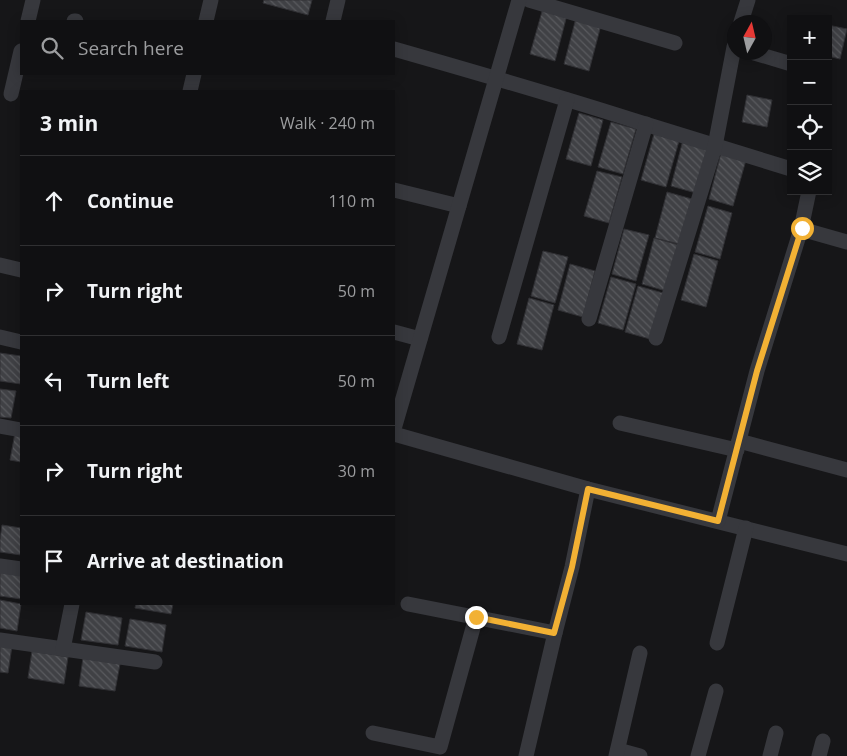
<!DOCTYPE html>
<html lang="en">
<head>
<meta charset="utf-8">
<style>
	body { margin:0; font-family:"Open Sans",sans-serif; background:#19191b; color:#f1f3f6 }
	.controls { position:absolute; right:15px; top:15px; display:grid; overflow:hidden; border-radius:0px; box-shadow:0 2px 12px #0003 }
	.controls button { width:45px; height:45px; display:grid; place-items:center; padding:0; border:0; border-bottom:1px solid #303032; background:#101012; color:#f1f3f6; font:25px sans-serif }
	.compass { position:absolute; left:727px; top:15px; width:45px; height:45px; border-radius:50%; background:#101012; box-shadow:0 2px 12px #0003; rotate:8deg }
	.stop { position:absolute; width:15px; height:15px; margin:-11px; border:4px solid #f2b134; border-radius:50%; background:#fff }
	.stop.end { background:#f2b134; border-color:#fff; box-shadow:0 1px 5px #0008 }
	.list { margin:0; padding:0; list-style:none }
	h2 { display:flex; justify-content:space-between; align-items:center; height:65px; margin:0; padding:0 20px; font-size:21px }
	h2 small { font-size:16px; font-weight:400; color:#9c9d9f }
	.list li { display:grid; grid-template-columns:32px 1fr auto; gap:15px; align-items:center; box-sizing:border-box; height:90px; padding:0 20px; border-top:1px solid #303032 }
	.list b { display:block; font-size:19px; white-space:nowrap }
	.list em { font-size:16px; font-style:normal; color:#9c9d9f }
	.icon { flex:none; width:28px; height:28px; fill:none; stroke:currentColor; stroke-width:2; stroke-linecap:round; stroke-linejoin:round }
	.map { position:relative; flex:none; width:847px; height:756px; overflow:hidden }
	.search { position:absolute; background:#101012; box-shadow:0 2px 12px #0003; left:20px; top:20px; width:375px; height:55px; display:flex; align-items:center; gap:12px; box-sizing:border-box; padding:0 18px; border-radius:0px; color:#9c9d9f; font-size:19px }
	.panel { position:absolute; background:#101012; box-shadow:0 2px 12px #0003; left:20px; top:90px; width:375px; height:515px; border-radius:0px }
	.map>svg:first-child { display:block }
	.building { fill:url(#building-back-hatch); stroke:#303034 }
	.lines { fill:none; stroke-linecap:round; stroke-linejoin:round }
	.minor { stroke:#37383d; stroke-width:15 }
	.route { stroke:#f2b134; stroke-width:6 }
</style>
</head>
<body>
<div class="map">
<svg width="847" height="756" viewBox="0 0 847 756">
	<defs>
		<pattern id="building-back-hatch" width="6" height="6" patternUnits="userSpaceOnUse" patternTransform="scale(1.25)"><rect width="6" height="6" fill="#404145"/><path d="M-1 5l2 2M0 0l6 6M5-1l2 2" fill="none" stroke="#595a5e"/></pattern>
	</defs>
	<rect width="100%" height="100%" fill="#161618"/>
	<!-- building -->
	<g class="building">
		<polygon points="264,0 312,0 308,15 263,3"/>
		<polygon points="543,8 567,15 555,61 530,54"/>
		<polygon points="576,18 601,25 589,71 564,64"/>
		<polygon points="828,25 847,29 840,59 828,56"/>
		<polygon points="747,95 772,100 767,127 742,122"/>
		<polygon points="579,113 603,120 591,166 566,159"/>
		<polygon points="611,122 636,129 623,174 598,167"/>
		<polygon points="654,134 679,141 666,187 641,180"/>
		<polygon points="683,140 708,147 696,193 671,186"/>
		<polygon points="721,153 746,160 733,206 709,199"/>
		<polygon points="597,171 622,177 609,223 584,216"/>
		<polygon points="667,192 692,199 679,244 655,238"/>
		<polygon points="708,206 732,213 720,259 695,252"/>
		<polygon points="624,229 649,235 636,281 612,274"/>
		<polygon points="654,238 679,245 666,291 642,284"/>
		<polygon points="543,251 568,257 555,303 531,296"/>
		<polygon points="694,254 718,261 706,307 681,300"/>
		<polygon points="570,264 595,271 583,317 558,310"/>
		<polygon points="611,277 636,284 623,330 598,323"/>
		<polygon points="638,286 663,293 650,339 625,332"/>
		<polygon points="529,298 554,305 542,350 517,344"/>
		<polygon points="0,353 21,356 21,384 0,381"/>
		<polygon points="0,389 16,391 11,418 0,417"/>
		<polygon points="15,433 21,434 21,462 10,460"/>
		<polygon points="2,525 21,528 21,555 0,552 0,540"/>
		<polygon points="0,568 21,571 21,599 0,596"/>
		<polygon points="0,600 21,604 17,631 0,628"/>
		<polygon points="136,604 173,604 171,614 135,608"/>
		<polygon points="86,612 122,618 118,645 81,640"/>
		<polygon points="130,619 166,625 162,652 125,646"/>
		<polygon points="0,644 12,646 8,673 0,672"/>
		<polygon points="32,651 68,657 64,684 28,678"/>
		<polygon points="83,658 120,664 115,691 79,686"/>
	</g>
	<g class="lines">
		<!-- minor -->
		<g class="minor">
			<polyline points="529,0 675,43"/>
			<polyline points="28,21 33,0"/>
			<polyline points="74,21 76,21"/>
			<polyline points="206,21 211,0"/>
			<polyline points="333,21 338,0"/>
			<polyline points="741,22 748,0"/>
			<path d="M394,49C478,73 562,97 645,124C694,139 742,154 791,169"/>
			<polyline points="751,52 788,63"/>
			<polyline points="190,91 194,74"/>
			<polyline points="11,94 21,51"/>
			<polyline points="394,190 459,206"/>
			<polyline points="801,229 847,242"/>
			<polyline points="0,265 21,270"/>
			<polyline points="589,319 646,124"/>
			<polyline points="394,332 420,339"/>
			<polyline points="0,337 21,342"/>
			<polyline points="499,337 567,100"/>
			<polyline points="656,338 715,146 734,47"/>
			<polyline points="620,423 737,450"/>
			<polyline points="0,426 21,430"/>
			<polyline points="394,429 519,0"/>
			<polyline points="394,434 588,489 847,554"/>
			<polyline points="739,441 847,470"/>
			<polyline points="718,521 757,371 801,229 809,191"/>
			<polyline points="0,566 21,569"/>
			<polyline points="408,604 555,633"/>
			<polyline points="0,640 155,662"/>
			<polyline points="717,643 746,528"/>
			<polyline points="63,649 72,604"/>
			<polyline points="373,733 440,747 476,617"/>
			<polyline points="618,750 640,756"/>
			<polyline points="526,756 555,633 572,567 588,489"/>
			<polyline points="616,756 640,653"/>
			<polyline points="698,756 716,691"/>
			<polyline points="770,756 776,733"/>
			<polyline points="819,756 823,741"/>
		</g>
	</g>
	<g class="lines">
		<!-- route -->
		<polyline class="route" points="476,617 554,633 572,567 588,489 718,521 757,371 802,228"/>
	</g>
</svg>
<div class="controls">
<button>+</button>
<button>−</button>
<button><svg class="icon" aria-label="locate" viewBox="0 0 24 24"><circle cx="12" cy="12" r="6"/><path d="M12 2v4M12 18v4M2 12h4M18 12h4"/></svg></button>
<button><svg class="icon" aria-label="layers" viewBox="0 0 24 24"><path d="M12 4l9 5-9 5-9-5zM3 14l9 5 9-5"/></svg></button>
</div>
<svg class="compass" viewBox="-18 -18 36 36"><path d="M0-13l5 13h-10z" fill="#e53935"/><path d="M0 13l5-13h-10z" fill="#9c9d9f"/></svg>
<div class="stop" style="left:802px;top:228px"></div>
<div class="stop end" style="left:476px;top:617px"></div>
<div class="search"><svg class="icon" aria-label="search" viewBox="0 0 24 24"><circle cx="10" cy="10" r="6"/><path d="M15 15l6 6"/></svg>Search here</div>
<section class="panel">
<h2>3 min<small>Walk · 240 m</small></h2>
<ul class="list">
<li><svg class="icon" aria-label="ahead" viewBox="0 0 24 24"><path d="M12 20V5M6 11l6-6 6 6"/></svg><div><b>Continue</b></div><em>110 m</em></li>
<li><svg class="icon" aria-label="right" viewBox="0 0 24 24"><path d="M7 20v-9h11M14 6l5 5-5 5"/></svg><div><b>Turn right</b></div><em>50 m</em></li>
<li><svg class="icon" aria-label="left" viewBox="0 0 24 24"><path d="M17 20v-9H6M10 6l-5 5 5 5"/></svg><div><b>Turn left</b></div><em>50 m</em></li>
<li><svg class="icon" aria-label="right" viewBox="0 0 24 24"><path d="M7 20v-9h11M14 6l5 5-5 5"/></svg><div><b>Turn right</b></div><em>30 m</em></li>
<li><svg class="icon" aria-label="arrive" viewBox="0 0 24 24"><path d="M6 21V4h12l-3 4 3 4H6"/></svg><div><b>Arrive at destination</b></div></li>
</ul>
</section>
</div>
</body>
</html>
